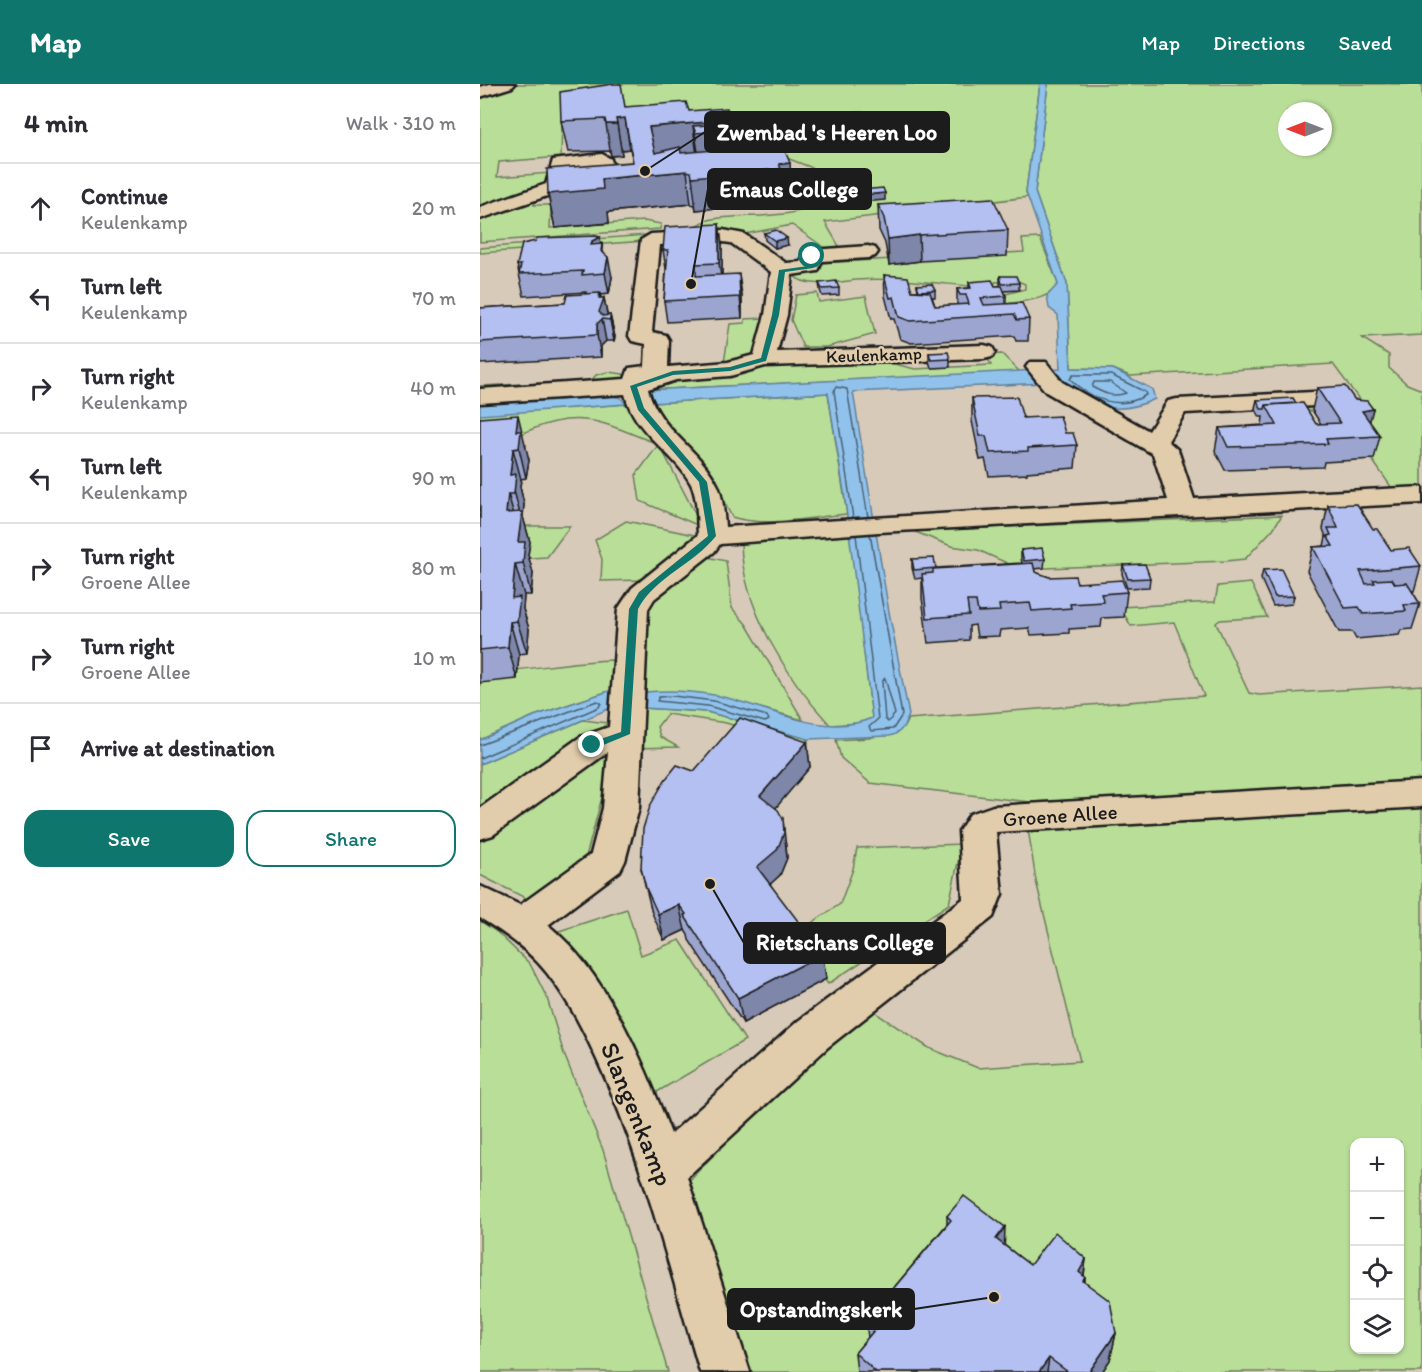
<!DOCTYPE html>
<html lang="en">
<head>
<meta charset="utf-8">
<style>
	body { margin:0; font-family:Itim,sans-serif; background:#f7f7f7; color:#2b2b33 }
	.controls { position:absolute; right:18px; bottom:18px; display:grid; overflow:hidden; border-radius:12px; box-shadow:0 2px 4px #0004 }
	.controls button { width:54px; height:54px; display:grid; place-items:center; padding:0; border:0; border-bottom:2px solid #e1e1e2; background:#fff; color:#2b2b33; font:30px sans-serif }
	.compass { position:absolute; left:798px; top:18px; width:54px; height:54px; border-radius:50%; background:#fff; box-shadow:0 2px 4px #0004; rotate:270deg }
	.stop { position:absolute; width:18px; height:18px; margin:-14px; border:4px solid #0f766e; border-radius:50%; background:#fff }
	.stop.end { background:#0f766e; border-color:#fff; box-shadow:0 2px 6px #0008 }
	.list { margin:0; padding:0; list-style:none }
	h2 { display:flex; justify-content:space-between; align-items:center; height:78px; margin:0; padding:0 24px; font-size:26px }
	h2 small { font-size:20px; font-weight:400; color:#7c7c81 }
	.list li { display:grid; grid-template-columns:39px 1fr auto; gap:18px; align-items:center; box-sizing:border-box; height:90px; padding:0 24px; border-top:2px solid #e1e1e2 }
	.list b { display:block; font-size:22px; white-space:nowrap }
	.list p { margin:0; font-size:20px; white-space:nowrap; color:#7c7c81 }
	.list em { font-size:20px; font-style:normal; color:#7c7c81 }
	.actions { display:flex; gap:12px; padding:18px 24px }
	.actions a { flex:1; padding:14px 0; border:2px solid #0f766e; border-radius:18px; text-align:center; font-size:21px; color:#0f766e }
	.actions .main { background:#0f766e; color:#fff }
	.icon { flex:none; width:33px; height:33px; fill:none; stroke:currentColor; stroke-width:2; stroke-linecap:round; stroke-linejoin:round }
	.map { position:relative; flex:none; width:942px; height:1288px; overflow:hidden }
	header { display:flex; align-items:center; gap:36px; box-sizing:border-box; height:84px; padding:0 30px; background:#0f766e; color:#fff }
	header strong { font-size:28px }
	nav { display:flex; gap:33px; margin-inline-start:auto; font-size:21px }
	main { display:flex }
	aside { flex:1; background:#fff }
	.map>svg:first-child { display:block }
	.green { fill:#b9de98; stroke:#6a7d5a; stroke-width:1.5; fill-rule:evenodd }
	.water { fill:#90c2ec; stroke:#628099; stroke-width:1.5 }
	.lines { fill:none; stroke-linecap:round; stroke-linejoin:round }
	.shore { stroke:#4a5e6f; stroke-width:1.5 }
	.minor-casing { stroke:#1c1c1c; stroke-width:5 }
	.minor { fill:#e1ccab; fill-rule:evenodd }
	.wall { fill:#9ba5cf; stroke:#1c1c1c; stroke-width:1.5 }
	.shaded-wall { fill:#7e86a9; stroke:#1c1c1c; stroke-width:1.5 }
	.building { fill:#b4c0f1; stroke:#1c1c1c; stroke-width:1.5 }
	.route { fill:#0f766e }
	.labels { text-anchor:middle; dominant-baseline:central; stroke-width:5; stroke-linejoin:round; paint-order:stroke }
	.far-street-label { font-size:18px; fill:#1c1c1c; stroke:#e1ccab }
	.street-label { font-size:21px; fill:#1c1c1c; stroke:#e1ccab }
	.near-street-label { font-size:26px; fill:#1c1c1c; stroke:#e1ccab }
	.leader { fill:none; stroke:#1c1c1c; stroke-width:2 }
	.callout-dot { fill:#1c1c1c; stroke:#e1ccab; stroke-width:2 }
	.callout { fill:#1c1c1c; stroke:#1c1c1c; stroke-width:2 }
	.callout-label { font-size:22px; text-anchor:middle; font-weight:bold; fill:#fff }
</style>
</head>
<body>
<header>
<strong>Map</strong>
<nav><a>Map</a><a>Directions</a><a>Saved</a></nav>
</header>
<main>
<aside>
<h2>4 min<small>Walk · 310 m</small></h2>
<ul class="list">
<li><svg class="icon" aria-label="ahead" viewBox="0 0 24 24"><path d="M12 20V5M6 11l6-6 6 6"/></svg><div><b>Continue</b><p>Keulenkamp</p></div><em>20 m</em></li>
<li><svg class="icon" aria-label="left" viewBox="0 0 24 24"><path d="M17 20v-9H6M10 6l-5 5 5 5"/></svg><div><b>Turn left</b><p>Keulenkamp</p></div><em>70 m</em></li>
<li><svg class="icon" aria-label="right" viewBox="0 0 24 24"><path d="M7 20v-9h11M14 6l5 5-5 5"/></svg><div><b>Turn right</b><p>Keulenkamp</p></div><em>40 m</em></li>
<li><svg class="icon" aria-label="left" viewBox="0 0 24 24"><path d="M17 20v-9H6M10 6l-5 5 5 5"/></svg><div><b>Turn left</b><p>Keulenkamp</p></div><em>90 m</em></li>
<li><svg class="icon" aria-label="right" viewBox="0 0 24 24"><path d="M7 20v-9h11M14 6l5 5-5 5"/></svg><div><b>Turn right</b><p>Groene Allee</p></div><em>80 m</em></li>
<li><svg class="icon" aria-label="right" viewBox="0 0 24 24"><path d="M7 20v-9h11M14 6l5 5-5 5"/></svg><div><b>Turn right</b><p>Groene Allee</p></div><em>10 m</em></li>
<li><svg class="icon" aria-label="arrive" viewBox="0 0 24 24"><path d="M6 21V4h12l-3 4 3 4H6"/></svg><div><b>Arrive at destination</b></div></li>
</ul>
<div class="actions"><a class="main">Save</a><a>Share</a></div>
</aside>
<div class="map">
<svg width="942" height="1288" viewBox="0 0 942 1288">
	<rect width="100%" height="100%" fill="#d8cab9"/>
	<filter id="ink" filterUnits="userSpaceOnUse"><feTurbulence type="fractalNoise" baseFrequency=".0167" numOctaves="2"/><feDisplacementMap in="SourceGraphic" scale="12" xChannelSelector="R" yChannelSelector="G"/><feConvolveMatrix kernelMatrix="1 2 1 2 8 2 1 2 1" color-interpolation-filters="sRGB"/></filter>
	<g filter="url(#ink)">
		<!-- green -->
		<g class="green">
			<path d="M34,0H560L546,108L548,113L345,138L360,164L348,166L312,141L265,150L204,148C212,144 221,138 229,136C264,127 327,142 348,106L345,92L330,83L255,54L256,49L388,38L382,28L251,39L82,35L81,73L19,78L17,93L71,89L67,100L0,125V10Z"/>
			<path d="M568,0H942V251L882,254L909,271V284L927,300L942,306V406L914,407L858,327H825L793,320L879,315L853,280L650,292L633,285L591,284L587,200L555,108ZM807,27H843V63H807Z"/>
			<polygon points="151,78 56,117 54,121 71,121 70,144 164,137 181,140 180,145 0,158 0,132 131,79"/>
			<polygon points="166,151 165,157 0,169 0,164"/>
			<path d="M560,154L578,200C570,217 541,217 525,220L522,211L545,205V200L538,197L515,198L514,204C467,201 422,193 376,196C359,198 325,205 313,191L339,179L544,168L542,155Z"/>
			<polygon points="337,209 339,218 386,212 395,250 347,263 323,263 311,236 316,211"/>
			<polygon points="285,234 277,273 263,278 190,285 188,282 244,279 250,240 265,239 265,235"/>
			<polygon points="522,270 540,288 166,306 173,298 276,281 394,275 435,285 511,281 506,271"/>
			<polygon points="128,288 143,290 147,296 0,306 0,302 111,297 116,291"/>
			<path d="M348,309L367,430C331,433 286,444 252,433L232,395L171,319Z"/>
			<path d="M146,320L179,360L222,443L160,417L156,391L179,360C157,353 135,341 113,337C73,329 28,353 0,379V330Z"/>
			<polygon points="0,426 43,442 90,442 67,473 17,476"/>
			<polygon points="802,431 793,445 765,475 746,477 540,485 498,466 471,462 433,447"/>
			<polygon points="146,437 224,453 163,496 121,497 122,475 115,456"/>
			<path d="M370,450L392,634L380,639L350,641C307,594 263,525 261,460Z"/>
			<path d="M223,472L246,477L252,524L266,540L323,636C269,621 223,605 165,608L162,586L165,522Z"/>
			<polygon points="771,499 787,533 740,536 736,539 769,609 779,611 942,601 942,702 550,718 390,699 361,674 356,656 389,654 424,643 428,635 724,612 694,538 651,542 640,523 735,518 738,502"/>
			<path d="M134,576L137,591L135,605L54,632L0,656V589C45,587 89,577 134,576Z"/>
			<polygon points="163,624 227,628 328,655 328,664 246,639 187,630 177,643 180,653 198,663 153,664"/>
			<polygon points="103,636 128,639 0,733 0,680"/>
			<polygon points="114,666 134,669 104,780 51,817 0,791 0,753"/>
			<path d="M942,717V1288H268L204,1102L291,1011L391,922L400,932L449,964L498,984L600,977L556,797L547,738ZM874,1058H920V1266H874Z"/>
			<polygon points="482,760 469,820 348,900 312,852 360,820 373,785 377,764"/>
			<polygon points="147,825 161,871 200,856 265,956 172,1011 73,849"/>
			<polygon points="0,837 18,849 50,880 67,914 84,970 123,1066 188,1288 0,1288"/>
		</g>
		<!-- water -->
		<g class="water">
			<path d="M560,0H568L555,108L587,200L591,284L633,285L672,305L675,315C641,331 610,326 585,298L373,308L409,528L429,631C425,641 421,650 409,652L328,655L227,628L163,624L165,608C188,606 211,607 234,611C285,620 340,656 392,634L364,408L348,309L171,319L166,306L580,285L578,231L569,224L567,212L578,200L546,108Z"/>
			<polygon points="129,311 141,314 146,320 0,331 0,317"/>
			<polygon points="135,605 133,623 0,680 0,656 54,632"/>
		</g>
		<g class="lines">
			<!-- shore -->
			<g class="shore">
				<path d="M593,291H631L665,308L666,311C639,327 611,316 590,295Z"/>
				<path d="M614,298H630L646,309C633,314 623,309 612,303Z"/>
				<polyline points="373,434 354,307 356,303 367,305 388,433"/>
				<polyline points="376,451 398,635 389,643 391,647 413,645 422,631 390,450"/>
				<polygon points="405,594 415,630 408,638 405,635 402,598"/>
				<polygon points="193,612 234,617 287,632 289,636 285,638 228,622 177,617 179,613"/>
				<polyline points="0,661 117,617 121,619 119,623 0,674"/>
			</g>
			<!-- minor casing -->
			<g class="minor-casing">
				<g id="minor">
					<polygon points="10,0 35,0 32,3 0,13 0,3"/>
					<path d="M122,70L131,75L135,94L132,98L79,108L0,135V123L66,100L73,76ZM114,81L116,90L85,96L87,84Z"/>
					<path d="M243,146L264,150L306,179L321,178L325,168L332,166L388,162L395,164L398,168L395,172L388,174L342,177L338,187L312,191L307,231L297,268L504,261L512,263L515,268L512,273L504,275L285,282L250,292L196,296L168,305C179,347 220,364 238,402C243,414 244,429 245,443L688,416L673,370L566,308L546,283L550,278H566L582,298L669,347L688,317L697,315L854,307L862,309L866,314L862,319L854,321L705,329L688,357L698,366L714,415L942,403V419L399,448L240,460L234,468L174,515L168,525L159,724L145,777L140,787L68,841C126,888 165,981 191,1050L318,937L483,815L479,747L490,730L513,722L942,697V723L516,748L522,810L513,833L348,963L207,1093L270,1288H220C192,1193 168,1097 130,1005C113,966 94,923 67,889C49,866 25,849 0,834V802L40,821L111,770L123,724L128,668L13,751L0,755V724L100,653L129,643L138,525L152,504L218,451C217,435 218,415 211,400C193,367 154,349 145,310L0,319V305L145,295L149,284L165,282L166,260L152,257L149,252L161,156L171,150ZM243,158L251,159L291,188L285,231L274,271L248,278L188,283L189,256L186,251L172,248L180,161Z"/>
				</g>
			</g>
			<!-- minor -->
			<use href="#minor" class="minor"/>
		</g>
		<!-- wall -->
		<g class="wall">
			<polygon points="145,23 249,29 255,41 257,64 312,112 303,113 303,118 216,126 215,121 211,120 128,128 129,139 75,144 68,110 153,78 150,65 141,66 142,71 131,72 130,67 88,68 81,37"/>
			<polygon points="398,121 528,146 527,172 440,177 409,181 405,159 399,146"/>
			<polygon points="239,140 242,161 242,191 262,211 262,234 187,238 184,217 186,185 183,166"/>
			<polygon points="284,149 308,161 295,164 285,156"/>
			<polygon points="122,160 123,169 132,193 129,210 120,211 121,214 124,214 127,231 130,231 135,253 134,257 126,257 121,262 121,273 0,280 0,224 85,219 106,210 106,208 44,212 37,181"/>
			<polygon points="404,191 432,207 438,207 437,201 455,206 455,213 452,213 455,222 477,221 477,205 489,204 489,198 515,202 520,202 520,192 539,199 539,206 524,207 526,212 526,220 549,235 548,257 536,257 534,252 431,259 420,255 414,235 411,235 405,212"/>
			<polygon points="339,199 359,204 359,211 342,212 340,206"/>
			<polygon points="449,269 470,275 470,283 451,284 449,277"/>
			<polygon points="837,304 890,338 900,352 894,375 844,378 843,383 745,386 735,367 739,344 782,341 783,333 780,333 775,324 777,316 816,319 836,340 841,340 832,326"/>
			<polygon points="492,314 585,349 597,361 595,384 547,388 547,390 509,392 505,375 500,376 492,337"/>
			<polygon points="0,334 46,361 45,363 49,376 46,394 41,395 40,403 44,420 43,433 50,458 48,471 53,489 51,511 44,511 43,525 49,545 47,569 39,570 37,595 0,599"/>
			<polygon points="848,421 893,445 911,466 941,482 934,507 932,507 940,520 932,545 921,546 919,551 876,555 872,548 859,548 827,487 833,463 844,462 846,453 843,445"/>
			<polygon points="541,466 565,475 564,484 554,485 555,488 569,493 647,508 644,533 622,534 621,543 589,545 589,549 551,551 549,544 520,546 519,552 497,553 495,541 489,542 489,556 448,559 442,514 442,494 435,495 432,484 432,475 456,484 542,479 541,474"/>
			<polygon points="643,481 670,494 669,503 647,504 642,490"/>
			<polygon points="783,486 814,512 812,520 793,522 781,495"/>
			<polygon points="327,658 330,683 295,724 306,761 307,774 300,791 290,800 346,895 263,939 209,856 208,851 205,846 184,856 172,829 161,784 214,687"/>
			<polygon points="467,1132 524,1161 550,1181 606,1175 604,1192 605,1193 605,1198 636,1249 630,1276 622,1288 377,1288 375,1269 388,1254 386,1237 467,1140"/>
		</g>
		<!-- shaded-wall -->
		<g class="shaded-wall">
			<polygon points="145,34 150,65 141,66 136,35"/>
			<polygon points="227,38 229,43 255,41 258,72 220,81 215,49 213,42 217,71 174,75 169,43"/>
			<polygon points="126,40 137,40 142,71 131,72"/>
			<polygon points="310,79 312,112 303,113 303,118 216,126 212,93"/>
			<polygon points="207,87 211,120 128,128 129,139 75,144 68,110 122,95"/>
			<polygon points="405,109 405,116 384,118 384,111"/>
			<polygon points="239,140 242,161 242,200 239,179"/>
			<polygon points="439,151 440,177 409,181 408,155"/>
			<polygon points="120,153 121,162 122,160 126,181 111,161 112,157"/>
			<polygon points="307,154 308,161 295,164 295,157"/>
			<polygon points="128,173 132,193 129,210 125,189"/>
			<polygon points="259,190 262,211 262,234 260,213"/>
			<polygon points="120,209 122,219 124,214 128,235 122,235 126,257 121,262 121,273 117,251 117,240"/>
			<polygon points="130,231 135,253 134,257 130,236"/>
			<polygon points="893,325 887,348 882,327"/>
			<polygon points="38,331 49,376 46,394 39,364 36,347"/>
			<polygon points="33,365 41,395 40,403 44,420 43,433 50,458 48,471 53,489 51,511 38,458 41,434 30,391"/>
			<polygon points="28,410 37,441 26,429"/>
			<polygon points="35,480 44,511 43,525 49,545 47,569 37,537 32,514"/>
			<polygon points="30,538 39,570 37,595 28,563"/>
			<polygon points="327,658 330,683 284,738 280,712"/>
			<polygon points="303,735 307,774 300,791 281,809 277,783"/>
			<polygon points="199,821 205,846 184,856 178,830"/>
			<polygon points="343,870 346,895 263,939 258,914"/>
			<polygon points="525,1143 524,1172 516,1155"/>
			<polygon points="606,1175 603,1196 605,1193 601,1221 599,1188"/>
			<polygon points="636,1249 630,1276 622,1288 609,1288"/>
			<polygon points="569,1274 567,1288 559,1288"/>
		</g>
		<!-- building -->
		<g class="building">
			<polygon points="133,0 141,0 145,23 206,18 209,27 247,24 249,29 253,29 255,41 229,43 230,48 215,49 215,47 213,42 228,41 227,38 169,43 175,69 200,63 201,69 302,60 310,79 299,80 301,85 212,93 211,88 207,87 122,95 123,105 68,110 67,85 153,78 145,34 136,35 137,40 126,40 125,35 81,37 80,8"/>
			<polygon points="403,104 405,109 384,111 382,106"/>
			<polygon points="513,114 528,146 439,151 408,155 404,134 398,121"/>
			<polygon points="239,140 239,179 216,180 216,192 259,190 260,213 184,217 188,166 183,166 185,143"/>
			<polygon points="296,146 307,154 295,157 284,149"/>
			<polygon points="116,152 120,153 112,157 111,161 122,160 121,167 128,173 125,189 102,191 103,187 39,190 41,181 37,181 42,160 56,157 57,154"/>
			<polygon points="404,191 428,193 432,207 450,208 455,222 489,220 486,211 480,211 477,205 491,204 489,198 512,196 515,202 522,202 526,212 501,214 504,221 542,219 549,235 537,236 534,230 430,237 419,233 414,213 410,214"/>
			<polygon points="520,192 536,192 539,199 522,200"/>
			<polygon points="356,197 359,204 342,205 339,199"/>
			<polygon points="452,200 455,206 439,207 437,201"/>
			<polygon points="120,209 119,214 124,214 119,228 123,232 130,231 130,236 122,235 117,240 117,251 0,258 0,224 85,219 87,211"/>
			<polygon points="468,268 470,275 451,276 449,269"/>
			<polygon points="865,302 875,316 887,317 893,325 882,327 900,352 846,355 848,360 748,363 739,344 797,341 786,321 823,319 836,340 860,339 837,304"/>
			<polygon points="537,313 543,334 580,332 585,349 593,349 597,361 548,364 548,367 510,369 506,352 500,352 492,314"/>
			<polygon points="813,314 816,319 786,321 785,325 781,325 777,316"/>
			<polygon points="38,331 36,347 41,347 39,364 33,365 30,391 36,390 34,410 28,410 26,429 42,428 38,458 45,458 43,479 35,480 32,514 40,513 37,537 30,538 28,563 0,566 0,334"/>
			<polygon points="877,420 893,445 897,445 911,466 929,464 941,482 880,487 886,500 895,499 893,496 912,495 915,500 927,499 940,520 924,521 926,527 883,530 879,523 865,524 833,463 853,462 847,452 851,451 848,444 858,444 848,421"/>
			<polygon points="562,464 565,475 544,477 541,466"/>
			<polygon points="454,474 456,484 434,486 432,475"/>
			<polygon points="553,479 555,488 569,493 595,492 597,499 642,496 647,508 621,510 624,518 590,520 591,524 552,527 550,519 519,521 520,527 498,528 496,517 487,517 489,531 447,534 442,490 453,489 453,485"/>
			<polygon points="665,480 670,494 648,495 643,481"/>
			<polygon points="801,485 814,512 795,513 783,486"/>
			<polygon points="260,634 327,658 280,712 298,726 303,735 304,749 297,766 277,783 343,870 258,914 204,831 206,830 199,821 178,830 166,804 161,784 163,745 170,722 185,696 197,681 214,687"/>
			<polygon points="484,1112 525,1143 516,1155 550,1181 575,1148 606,1175 599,1188 605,1193 603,1197 630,1217 636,1249 609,1288 588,1288 569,1274 559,1288 396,1288 375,1269 395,1245 386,1237 471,1136 467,1132"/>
		</g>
	</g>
	<!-- route -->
	<path class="route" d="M334,171L333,184L305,188L299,231L286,277L250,287L193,291L157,303L164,324L227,398L236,452C214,480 175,493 158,525L150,650L116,664H109V659L141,648L149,525L159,508L228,452L219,398L158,326L150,302L193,287L250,283L281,274L292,231L299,186L328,182L329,172Z"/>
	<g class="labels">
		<!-- far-street labels -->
		<g class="far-street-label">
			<text transform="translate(394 271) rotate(-2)">Keulenkamp</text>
		</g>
		<!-- street labels -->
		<g class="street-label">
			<text transform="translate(580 731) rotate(-4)">Groene Allee</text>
		</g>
		<!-- near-street labels -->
		<g class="near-street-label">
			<text transform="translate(157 1030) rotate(68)">Slangenkamp</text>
		</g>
	</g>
	<!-- callouts -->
	<path class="leader" d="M165 87L225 48M211 200L228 105M230 800L264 859M514 1213L434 1225"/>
	<g class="callout-dot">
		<circle cx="165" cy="87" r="6"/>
		<circle cx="211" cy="200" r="6"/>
		<circle cx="230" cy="800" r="6"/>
		<circle cx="514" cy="1213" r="6"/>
	</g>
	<g class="callout">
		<rect x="225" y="28" width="244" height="40" rx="6"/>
		<rect x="228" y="85" width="163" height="40" rx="6"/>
		<rect x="264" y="839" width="201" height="40" rx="6"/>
		<rect x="248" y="1205" width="186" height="40" rx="6"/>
	</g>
	<g class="callout-label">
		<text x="347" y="56">Zwembad 's Heeren Loo</text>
		<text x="309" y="113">Emaus College</text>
		<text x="365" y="866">Rietschans College</text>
		<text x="341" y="1233">Opstandingskerk</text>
	</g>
</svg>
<div class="controls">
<button>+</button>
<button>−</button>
<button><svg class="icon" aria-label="locate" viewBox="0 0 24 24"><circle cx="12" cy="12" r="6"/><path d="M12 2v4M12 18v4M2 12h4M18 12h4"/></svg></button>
<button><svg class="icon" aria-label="layers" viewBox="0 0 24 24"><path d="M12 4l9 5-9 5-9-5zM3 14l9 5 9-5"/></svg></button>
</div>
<svg class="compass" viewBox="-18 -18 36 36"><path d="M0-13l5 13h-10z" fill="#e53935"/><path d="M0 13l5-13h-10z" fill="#7c7c81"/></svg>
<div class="stop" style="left:332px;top:172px"></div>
<div class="stop end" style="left:112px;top:661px"></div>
</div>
</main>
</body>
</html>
